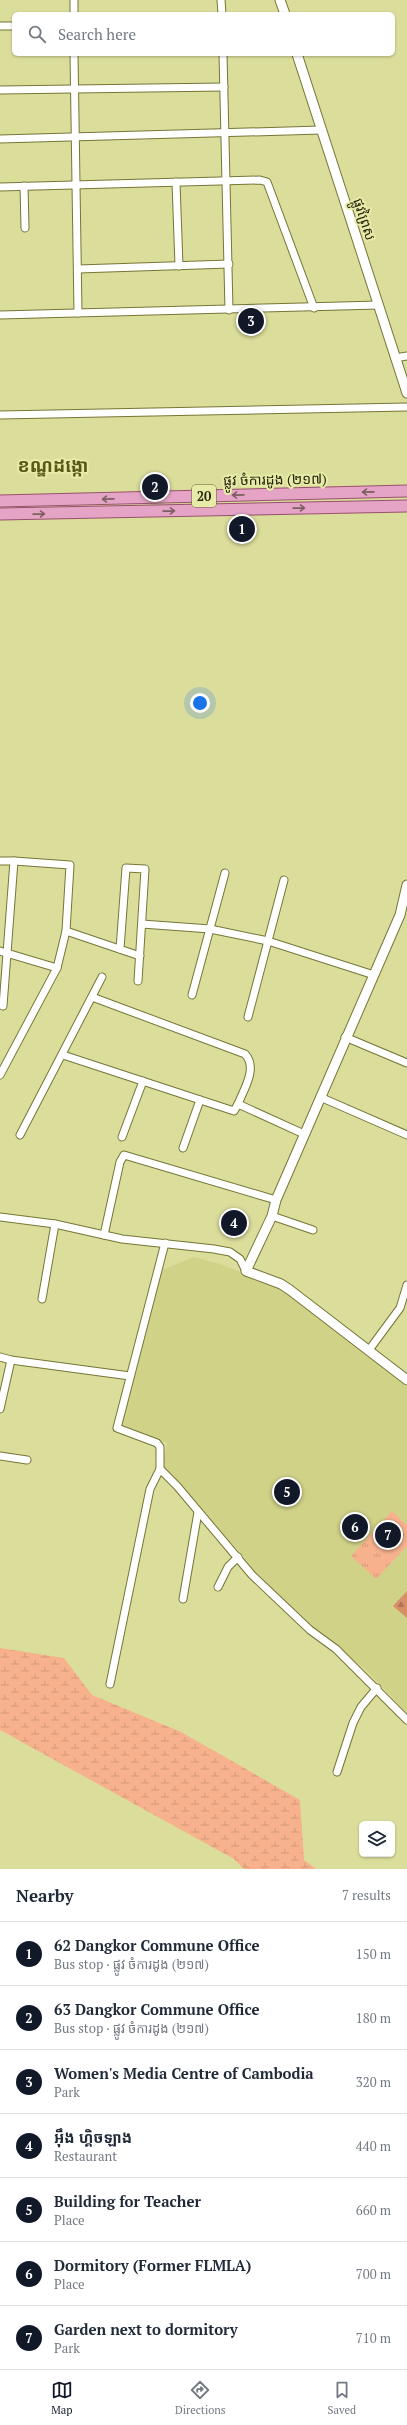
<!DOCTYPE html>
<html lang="en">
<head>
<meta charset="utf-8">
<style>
	body { margin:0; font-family:"PT Serif","Noto Sans Khmer",serif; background:#f6f6f7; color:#1f2937 }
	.controls { position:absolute; right:12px; bottom:12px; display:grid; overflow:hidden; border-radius:6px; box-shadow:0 1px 3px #0004 }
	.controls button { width:36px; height:36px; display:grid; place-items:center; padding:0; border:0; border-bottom:1px solid #e0e1e3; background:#fff; color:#1f2937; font:20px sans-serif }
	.you { position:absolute; left:200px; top:703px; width:14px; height:14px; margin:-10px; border:3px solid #fff; border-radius:50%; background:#1a73e8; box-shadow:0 0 0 6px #1a73e833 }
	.badge { display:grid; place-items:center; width:26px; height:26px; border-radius:50%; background:#111827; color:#fff; font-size:13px; font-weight:700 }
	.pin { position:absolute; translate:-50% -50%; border:2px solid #fff; box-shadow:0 1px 4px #0006 }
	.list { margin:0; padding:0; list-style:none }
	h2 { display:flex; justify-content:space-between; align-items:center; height:52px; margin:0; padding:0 16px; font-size:17px }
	h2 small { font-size:13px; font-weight:400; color:#747a83 }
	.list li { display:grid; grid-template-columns:26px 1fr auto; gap:12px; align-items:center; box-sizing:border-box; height:64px; padding:0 16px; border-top:1px solid #e0e1e3 }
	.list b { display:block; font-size:15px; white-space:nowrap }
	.list p { margin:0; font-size:13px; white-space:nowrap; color:#747a83 }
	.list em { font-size:13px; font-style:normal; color:#747a83 }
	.icon { flex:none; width:22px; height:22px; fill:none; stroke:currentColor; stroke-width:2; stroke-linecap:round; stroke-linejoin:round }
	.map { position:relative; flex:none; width:407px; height:1869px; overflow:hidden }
	.search { position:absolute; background:#fff; box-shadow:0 1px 3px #0004; left:12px; right:12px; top:12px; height:44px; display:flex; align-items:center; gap:10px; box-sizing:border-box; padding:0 14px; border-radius:6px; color:#747a83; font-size:15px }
	.sheet { height:500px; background:#fff }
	nav { display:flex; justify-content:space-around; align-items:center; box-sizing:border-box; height:56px; border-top:1px solid #e0e1e3; background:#fff; font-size:11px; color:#747a83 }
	nav a { display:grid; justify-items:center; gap:2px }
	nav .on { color:#111827 }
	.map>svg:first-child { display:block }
	.built { fill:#d0d288 }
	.grass { fill:url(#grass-tufts) }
	.forest { fill:url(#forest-firs) }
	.wetland { fill:url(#wetland-marsh) }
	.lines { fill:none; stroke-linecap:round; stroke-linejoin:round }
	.street-casing { stroke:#767637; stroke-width:9 }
	.secondary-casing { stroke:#767637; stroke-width:11 }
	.primary-casing { stroke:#97516d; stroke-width:13 }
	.street { stroke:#fff; stroke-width:7 }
	.secondary { stroke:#fff; stroke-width:9 }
	.primary { stroke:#e5a4c6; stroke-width:11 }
	.oneway { stroke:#7c5f60 }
	.labels { text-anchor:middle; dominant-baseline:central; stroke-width:4; stroke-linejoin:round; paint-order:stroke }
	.shield { fill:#e8eaa7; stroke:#61623b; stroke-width:1 }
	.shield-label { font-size:13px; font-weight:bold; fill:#27270d }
	.street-label { font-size:14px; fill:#27270d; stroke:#e8eaa7 }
	.district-label { font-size:18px; font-weight:bold; fill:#595917; stroke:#e8eaa7 }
</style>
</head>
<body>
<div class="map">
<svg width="407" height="1869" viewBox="0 0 407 1869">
	<defs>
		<pattern id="grass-tufts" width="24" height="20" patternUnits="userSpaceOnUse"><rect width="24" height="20" fill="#f7b28d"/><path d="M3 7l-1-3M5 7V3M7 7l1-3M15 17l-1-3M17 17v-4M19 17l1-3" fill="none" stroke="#d49978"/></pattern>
		<pattern id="forest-firs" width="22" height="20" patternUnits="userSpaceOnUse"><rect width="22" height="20" fill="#d78f68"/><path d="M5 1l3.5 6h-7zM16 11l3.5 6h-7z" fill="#ae7554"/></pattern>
		<pattern id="wetland-marsh" width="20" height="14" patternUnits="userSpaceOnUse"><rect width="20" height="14" fill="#f7b28d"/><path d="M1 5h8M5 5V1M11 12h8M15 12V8" fill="none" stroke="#d49978"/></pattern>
	</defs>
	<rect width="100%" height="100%" fill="#dbdd9b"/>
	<!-- built -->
	<polygon class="built" points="194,1257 220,1264 281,1288 407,1387 407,1713 365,1669 331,1643 255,1573 240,1552 162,1467 167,1443 119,1425 159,1271"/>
	<!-- grass -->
	<polygon class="grass" points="392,1511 407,1525 407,1546 376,1579 351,1556"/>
	<!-- forest -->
	<polygon class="forest" points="407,1591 407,1618 393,1606"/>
	<!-- wetland -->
	<polygon class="wetland" points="0,1648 64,1658 92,1695 181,1732 300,1800 304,1860 316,1869 244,1869 234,1859 0,1730"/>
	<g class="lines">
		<!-- street casing -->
		<g class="street-casing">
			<g id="street">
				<polyline points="74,0 74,14"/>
				<polyline points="221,0 222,14"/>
				<polyline points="0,26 14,26"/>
				<polyline points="74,54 78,313"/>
				<polyline points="223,54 229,310"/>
				<polyline points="0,90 224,87"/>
				<polyline points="0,139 321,130"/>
				<polyline points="176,182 179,266"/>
				<polyline points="24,186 25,228"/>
				<polyline points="0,187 260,180 267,182 314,308"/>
				<polyline points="78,269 229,264"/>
				<polyline points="0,315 379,305"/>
				<polyline points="395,358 407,356"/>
				<polyline points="0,415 407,407"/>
				<polyline points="0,861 14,861"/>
				<polyline points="142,924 210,929 268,941 374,975"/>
				<polyline points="66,931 140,956"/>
				<polyline points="120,949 126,868 145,869 138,981"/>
				<polyline points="0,951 57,968"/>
				<polyline points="192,995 225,873"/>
				<path d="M92,997L245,1054C258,1068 244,1089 238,1104"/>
				<polyline points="248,1017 284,880"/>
				<polyline points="345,1037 407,1063"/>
				<polyline points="63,1055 234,1111 238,1104 304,1134"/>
				<polyline points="0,1075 57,968 66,931 70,865 14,861 3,1006"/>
				<polyline points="320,1097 407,1135"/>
				<polyline points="20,1135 102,977"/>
				<polyline points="122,1137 143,1081"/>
				<polyline points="183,1148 200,1100"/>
				<polyline points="272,1216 313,1230"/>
				<polyline points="0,1217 55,1224 122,1239 214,1249 230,1252 240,1259 246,1271"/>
				<polyline points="104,1235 120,1162 124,1155 276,1200"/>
				<polyline points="165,1243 117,1428 157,1443 160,1447 160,1469 177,1486 252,1575 310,1630 336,1649 407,1720"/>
				<polyline points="42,1299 55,1224"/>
				<polyline points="369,1350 400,1308 407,1285"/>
				<polyline points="0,1357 11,1360 130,1376"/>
				<polyline points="0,1409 11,1360"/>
				<polyline points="0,1456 27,1460"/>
				<polyline points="218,1587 228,1567 238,1557"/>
				<polyline points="183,1599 198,1512"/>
				<polyline points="110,1684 150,1489 160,1469"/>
				<polyline points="337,1772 353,1723 361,1707 377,1688"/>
			</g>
		</g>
		<!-- secondary casing -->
		<g class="secondary-casing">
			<g id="secondary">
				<polyline points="280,0 285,14"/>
				<polyline points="297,54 407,393"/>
				<polyline points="407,885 400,915 276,1200 272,1216 246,1271 281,1284 290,1290 407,1380"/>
			</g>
		</g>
		<!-- primary casing -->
		<g class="primary-casing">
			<g id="primary">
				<polyline points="0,501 407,491"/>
				<polyline points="0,514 407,506"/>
			</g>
		</g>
		<!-- street -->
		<use href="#street" class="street"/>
		<!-- secondary -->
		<use href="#secondary" class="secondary"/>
		<!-- primary -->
		<use href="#primary" class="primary"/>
	</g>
	<!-- one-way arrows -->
	<defs><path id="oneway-shaft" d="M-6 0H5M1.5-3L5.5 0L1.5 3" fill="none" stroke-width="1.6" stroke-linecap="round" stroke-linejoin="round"/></defs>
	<g class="oneway">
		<use href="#oneway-shaft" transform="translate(368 492) rotate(179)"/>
		<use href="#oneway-shaft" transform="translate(238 495) rotate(179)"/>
		<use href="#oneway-shaft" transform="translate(108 499) rotate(179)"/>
		<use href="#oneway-shaft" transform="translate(299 508) rotate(-1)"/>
		<use href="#oneway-shaft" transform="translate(169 511) rotate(-1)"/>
		<use href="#oneway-shaft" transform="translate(39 514) rotate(-1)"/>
	</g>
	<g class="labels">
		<!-- shield labels -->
		<rect class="shield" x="192" y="485" width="24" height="22" rx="3"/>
		<g class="shield-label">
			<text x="204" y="496">20</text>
		</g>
		<!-- street labels -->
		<g class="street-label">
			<text transform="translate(365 219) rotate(72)">ផ្លូវព្រៃស</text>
			<text transform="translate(275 479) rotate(-1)">ផ្លូវ ចំការដូង (២១៧)</text>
		</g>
		<!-- district labels -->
		<g class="district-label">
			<text x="53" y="465">ខណ្ឌដង្កោ</text>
		</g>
	</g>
</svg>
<div class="controls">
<button><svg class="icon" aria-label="layers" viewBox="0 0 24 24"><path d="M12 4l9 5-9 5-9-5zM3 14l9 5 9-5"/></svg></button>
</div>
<div class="you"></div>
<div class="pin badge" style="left:242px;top:529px">1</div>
<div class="pin badge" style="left:155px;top:487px">2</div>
<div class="pin badge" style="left:251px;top:321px">3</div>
<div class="pin badge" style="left:234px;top:1223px">4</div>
<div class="pin badge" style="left:287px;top:1492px">5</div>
<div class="pin badge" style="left:355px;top:1527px">6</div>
<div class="pin badge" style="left:388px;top:1535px">7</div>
<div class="search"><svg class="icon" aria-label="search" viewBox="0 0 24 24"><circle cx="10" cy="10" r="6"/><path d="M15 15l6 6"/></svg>Search here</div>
</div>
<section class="sheet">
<h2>Nearby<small>7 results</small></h2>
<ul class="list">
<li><span class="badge">1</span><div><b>62 Dangkor Commune Office</b><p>Bus stop · ផ្លូវ ចំការដូង (២១៧)</p></div><em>150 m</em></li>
<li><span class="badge">2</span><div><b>63 Dangkor Commune Office</b><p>Bus stop · ផ្លូវ ចំការដូង (២១៧)</p></div><em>180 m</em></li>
<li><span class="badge">3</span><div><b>Women's Media Centre of Cambodia</b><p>Park</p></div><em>320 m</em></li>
<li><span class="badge">4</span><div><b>អ៊ឹង ហ្គិចឡាង</b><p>Restaurant</p></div><em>440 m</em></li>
<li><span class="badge">5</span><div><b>Building for Teacher</b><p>Place</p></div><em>660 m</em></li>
<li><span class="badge">6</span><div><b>Dormitory (Former FLMLA)</b><p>Place</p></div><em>700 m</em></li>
<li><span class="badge">7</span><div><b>Garden next to dormitory</b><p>Park</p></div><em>710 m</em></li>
</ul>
</section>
<nav>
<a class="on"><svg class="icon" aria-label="map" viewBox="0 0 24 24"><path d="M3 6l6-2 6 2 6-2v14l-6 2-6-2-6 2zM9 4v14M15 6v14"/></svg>Map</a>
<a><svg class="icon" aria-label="directions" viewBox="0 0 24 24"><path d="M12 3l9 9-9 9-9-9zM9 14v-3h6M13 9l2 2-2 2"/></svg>Directions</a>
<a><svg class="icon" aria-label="saved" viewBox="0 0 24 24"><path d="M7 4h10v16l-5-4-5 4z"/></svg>Saved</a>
</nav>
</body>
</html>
